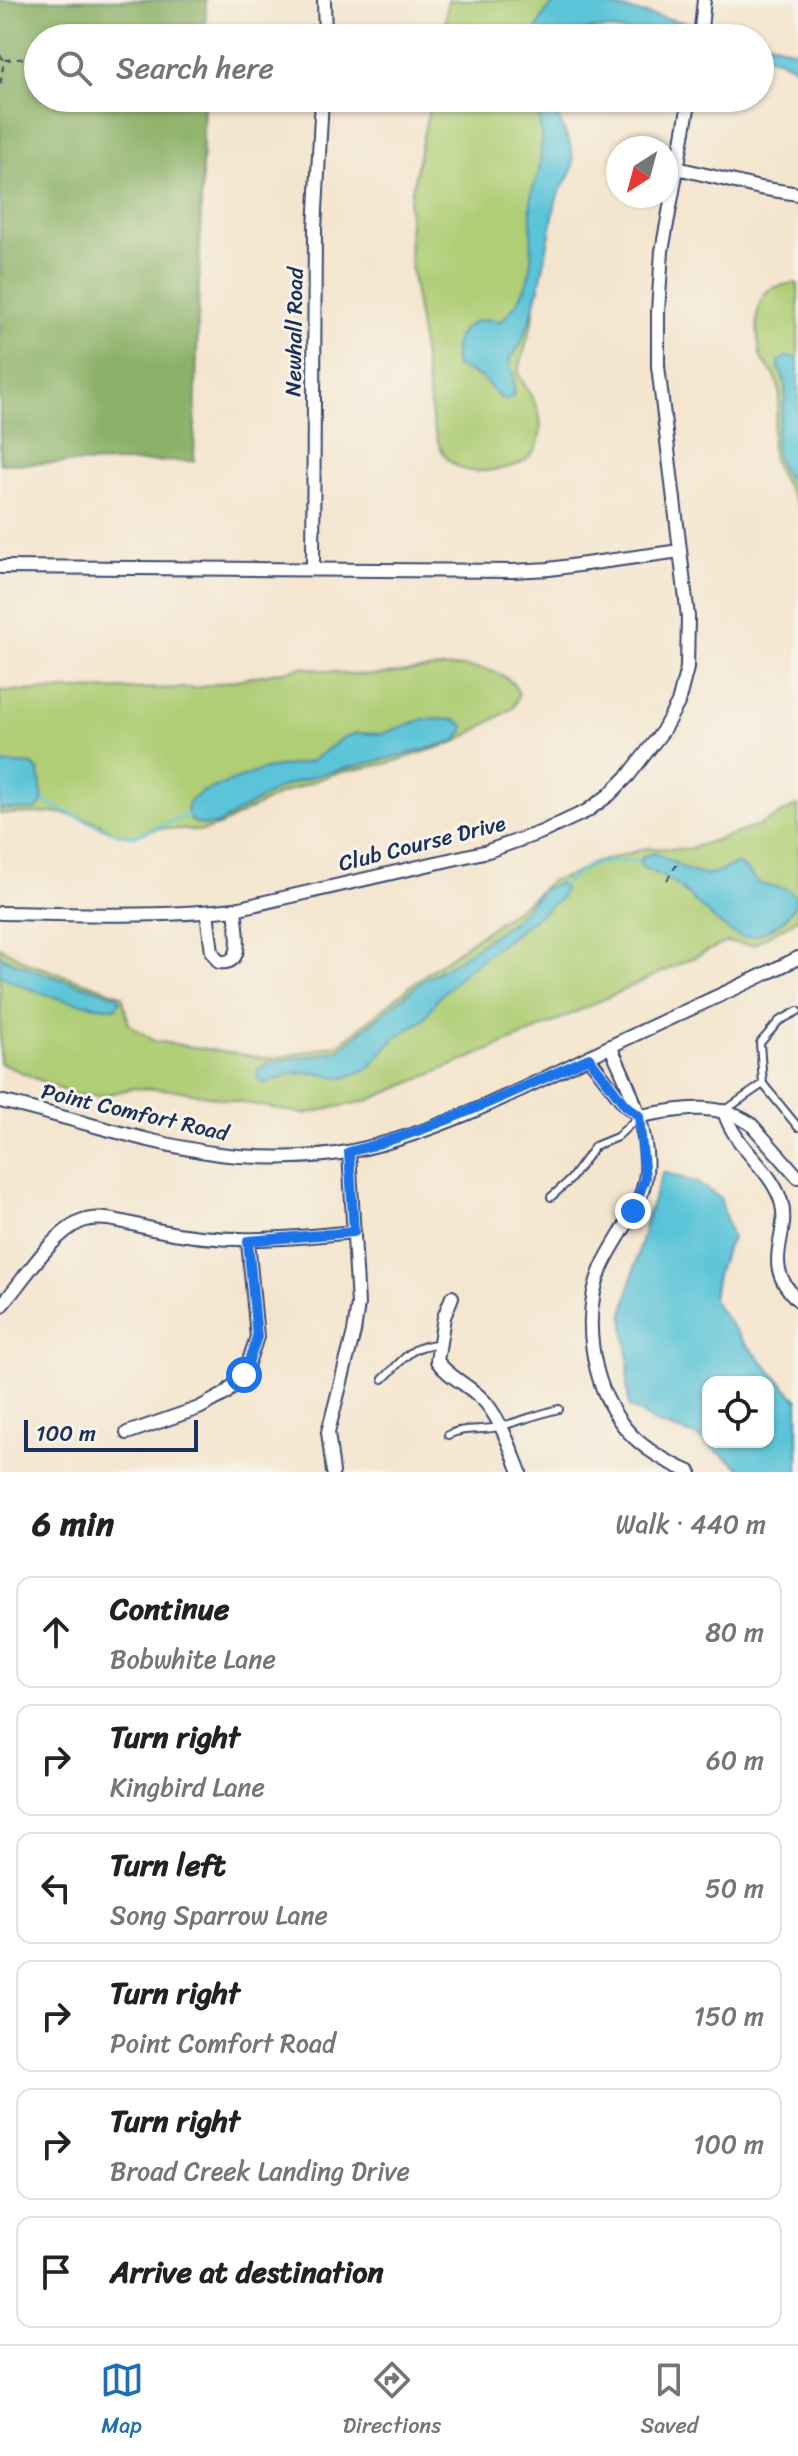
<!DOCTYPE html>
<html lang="en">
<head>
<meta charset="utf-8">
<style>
	body { margin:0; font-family:Sriracha,sans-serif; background:#f2f2f2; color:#222 }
	.controls { position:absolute; right:24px; bottom:24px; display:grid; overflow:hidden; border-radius:16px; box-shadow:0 2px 6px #0004 }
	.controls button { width:72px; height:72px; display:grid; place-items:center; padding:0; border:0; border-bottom:2px solid #e0e0e0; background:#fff; color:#222; font:40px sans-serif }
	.compass { position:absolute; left:606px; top:136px; width:72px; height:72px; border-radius:50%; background:#fff; box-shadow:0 2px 6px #0004; rotate:216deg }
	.scale { position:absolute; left:24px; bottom:20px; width:174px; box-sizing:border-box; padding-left:8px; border:4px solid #1b2f5e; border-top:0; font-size:22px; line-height:28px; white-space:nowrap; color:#1b2f5e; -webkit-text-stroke:6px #f7f3e8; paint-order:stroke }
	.stop { position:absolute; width:24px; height:24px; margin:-18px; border:6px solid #1a73e8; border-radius:50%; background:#fff }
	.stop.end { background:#1a73e8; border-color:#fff; box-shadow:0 2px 8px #0008 }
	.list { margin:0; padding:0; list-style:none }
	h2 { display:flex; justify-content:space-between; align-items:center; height:104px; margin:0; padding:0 32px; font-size:34px }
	h2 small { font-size:26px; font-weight:400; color:#767676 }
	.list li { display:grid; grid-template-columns:52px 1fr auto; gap:24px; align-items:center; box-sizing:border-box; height:112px; margin:0 16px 16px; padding:0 16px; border:2px solid #e0e0e0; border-radius:16px }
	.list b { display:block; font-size:30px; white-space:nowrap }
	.list p { margin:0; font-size:26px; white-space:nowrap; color:#767676 }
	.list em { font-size:26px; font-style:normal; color:#767676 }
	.icon { flex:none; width:44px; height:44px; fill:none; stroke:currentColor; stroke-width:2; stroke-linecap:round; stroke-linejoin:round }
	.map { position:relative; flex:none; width:798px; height:1472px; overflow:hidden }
	.search { position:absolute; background:#fff; box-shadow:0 2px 6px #0004; left:24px; right:24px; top:24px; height:88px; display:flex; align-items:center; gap:20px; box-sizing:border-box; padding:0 28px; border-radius:44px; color:#767676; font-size:30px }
	.sheet { height:872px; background:#fff }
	nav { display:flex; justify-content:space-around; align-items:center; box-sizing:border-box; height:112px; border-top:2px solid #e0e0e0; background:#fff; font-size:22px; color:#767676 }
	nav a { display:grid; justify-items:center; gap:4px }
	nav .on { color:#1f6fb2 }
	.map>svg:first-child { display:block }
	.green { fill:#afce76; stroke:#657e6a; stroke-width:2 }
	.forest { fill:#8bb167; stroke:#537062; stroke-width:2 }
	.water { fill:#5cc4d8; stroke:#3c7a9b; stroke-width:2; fill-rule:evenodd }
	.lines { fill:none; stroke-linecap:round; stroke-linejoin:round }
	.stream { stroke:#5cc4d8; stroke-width:3 }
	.lane-casing { stroke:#3c4a6f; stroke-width:10 }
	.street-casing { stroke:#3c4a6f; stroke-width:16 }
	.path { stroke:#3c4a6f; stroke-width:2; stroke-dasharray:6 6; stroke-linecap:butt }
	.lane { stroke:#fff; stroke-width:6 }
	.street { stroke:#fff; stroke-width:12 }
	.route { stroke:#1a73e8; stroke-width:10 }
	.labels { text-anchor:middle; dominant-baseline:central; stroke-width:6; stroke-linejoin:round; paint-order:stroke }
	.street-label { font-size:22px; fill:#1b2f5e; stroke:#f7f3e8 }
</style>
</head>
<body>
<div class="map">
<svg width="798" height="1472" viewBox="0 0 798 1472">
	<rect width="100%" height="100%" fill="#f7f3e8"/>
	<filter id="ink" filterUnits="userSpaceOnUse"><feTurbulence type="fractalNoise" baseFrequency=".0125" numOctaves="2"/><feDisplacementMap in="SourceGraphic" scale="16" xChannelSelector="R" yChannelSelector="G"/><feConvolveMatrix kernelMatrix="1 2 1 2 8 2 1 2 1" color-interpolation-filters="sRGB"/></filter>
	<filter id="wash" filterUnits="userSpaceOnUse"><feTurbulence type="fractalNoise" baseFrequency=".006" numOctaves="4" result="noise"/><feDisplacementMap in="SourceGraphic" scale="32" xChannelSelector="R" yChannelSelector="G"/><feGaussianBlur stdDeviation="1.8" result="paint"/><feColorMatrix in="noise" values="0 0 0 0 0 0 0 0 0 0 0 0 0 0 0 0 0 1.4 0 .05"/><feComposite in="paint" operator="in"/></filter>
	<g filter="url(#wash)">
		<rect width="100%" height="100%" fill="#f4e5ce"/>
		<!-- green -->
		<g class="green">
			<polygon points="448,0 552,0 551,38 443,38"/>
			<path d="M431,98H546L533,290L534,316L518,373C525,386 538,404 540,418C545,453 524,467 493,470C479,472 464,473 452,463C440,453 437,438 433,425L410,257L409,204Z"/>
			<path d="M793,283L798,284V506C791,490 774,472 772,455C767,413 798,395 761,359C758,341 751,303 769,290C774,286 786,285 793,283Z"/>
			<path d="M303,667C325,671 347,675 370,675C410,676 500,647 519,694L513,708L456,742L390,763L333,774L280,794L221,825L202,831L159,828L135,836L116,834L97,822L61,813L0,814V691L196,688Z"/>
			<polygon points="798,805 798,919 752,945 727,942 537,1030 367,1101 304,1114 176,1090 135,1088 100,1096 74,1095 0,1063 0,947 28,963 122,995 129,1024 154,1041 272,1059 340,1044 420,978 533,897 550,881 572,875 591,864 647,848 688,849 758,826"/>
		</g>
		<!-- forest -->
		<polygon class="forest" points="0,0 206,0 205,38 38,38 38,98 204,98 194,461 0,464"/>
		<!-- water -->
		<g class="water">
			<path d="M558,0H582L757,38H673L607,29L586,30L577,38H534C538,24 546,9 558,0Z"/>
			<polygon points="760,39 798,52 798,69 778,59 760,55"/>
			<path d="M530,98H552C555,120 573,140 573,162C574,174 559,188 556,201C548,238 536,335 509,360L514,378V395L506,401C494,396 491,385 481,378C473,372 464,372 456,366C449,333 470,314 501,321C542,283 529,248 531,200C531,189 537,180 539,170C543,146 543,118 530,98Z"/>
			<path d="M785,357H798V489C790,480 779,470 777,459C768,423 798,401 779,368V362Z"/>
			<polygon points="423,719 456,720 464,726 464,732 455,741 420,751 321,774 281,787 216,825 201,825 191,821 187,809 190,801 202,792 265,769 310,762 343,738 357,733 382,734"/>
			<polygon points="0,763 33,765 39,772 43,801 36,810 0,809"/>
			<path d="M654,853C673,859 693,880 714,873C722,871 729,866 738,864C748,868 751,879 761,884C772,889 788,884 795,897C798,917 759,939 743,937C723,934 692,896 675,884C665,877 652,872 642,867L638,862L644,856Z"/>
			<path d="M559,883L564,889L561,898L466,971L439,997L423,1020L394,1039L368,1069L344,1078L313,1073L290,1074L264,1084L257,1078L259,1069C284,1054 313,1060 339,1050L422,981L455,962L511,922L545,888Z"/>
			<path d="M0,956L38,972L118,996L120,1001L116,1008C78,1005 33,994 0,975Z"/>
			<path d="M663,1172L697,1183L720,1198L732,1239C720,1260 715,1277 713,1301L745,1343L798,1400V1472H746L696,1436L655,1423L629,1406L627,1383L629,1361L623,1315L647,1217ZM708,1382H768V1442H708Z"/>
		</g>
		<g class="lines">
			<!-- stream -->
			<g class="stream">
				<polyline points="43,801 116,834 135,836 189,814"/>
				<path d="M562,886C587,861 604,860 638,862"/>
			</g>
		</g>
	</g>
	<g filter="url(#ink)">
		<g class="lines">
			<!-- lane casing -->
			<g class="lane-casing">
				<g id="lane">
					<polyline points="763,1084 798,1127"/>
					<polyline points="724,1111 763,1084 760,1043 779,1021 798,1011"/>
					<polyline points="551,1197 570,1180 595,1146 617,1137 639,1116"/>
					<path d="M383,1379C404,1360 408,1346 438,1344"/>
					<path d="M448,1435C462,1427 481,1431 498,1427C518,1422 538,1414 559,1409"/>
				</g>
			</g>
			<!-- street casing -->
			<g class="street-casing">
				<g id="street">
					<polyline points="324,0 325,38"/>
					<polyline points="700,38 704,0"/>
					<polyline points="677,168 760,188 798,194"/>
					<polyline points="0,567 513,571 549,569 680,551"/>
					<polyline points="313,568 315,229 322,98"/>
					<path d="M207,912L212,952L219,962C247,966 236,927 235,909"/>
					<path d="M0,913C78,914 157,918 235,909L488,851L542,832L587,811L609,795L629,775L662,732L678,703L687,668L688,617L658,366V312L662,251L690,98"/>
					<path d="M610,1046C628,1083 653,1138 645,1180C639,1212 615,1238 602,1267C581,1315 591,1382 622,1424C639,1447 664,1461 690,1472"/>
					<polyline points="589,1058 625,1105 639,1116"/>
					<path d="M0,1101C73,1118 144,1143 219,1154C258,1159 314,1159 352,1151C440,1133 530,1085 611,1046C673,1016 736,989 798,958"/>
					<path d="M724,1111C735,1149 770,1167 781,1201C792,1237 758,1263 798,1300"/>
					<path d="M639,1116C678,1110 715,1100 751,1124L798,1177"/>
					<path d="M452,1297L444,1317L437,1361C450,1379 472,1386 486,1403C502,1423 511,1449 520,1472"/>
					<path d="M0,1307C22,1283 50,1235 80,1222C102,1213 129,1224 152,1229C222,1245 284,1239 354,1232"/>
					<polyline points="127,1433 199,1408 225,1394 244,1375 257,1337 248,1241"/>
					<polyline points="333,1472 328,1432 354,1332 358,1304 349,1152"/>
				</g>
			</g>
			<!-- path -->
			<g class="path">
				<polyline points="0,55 4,60 0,88"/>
				<polyline points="5,60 30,58"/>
				<polyline points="667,880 677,864"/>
			</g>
			<!-- lane -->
			<use href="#lane" class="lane"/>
			<!-- street -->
			<use href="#street" class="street"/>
		</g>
	</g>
	<g class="lines" filter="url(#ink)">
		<!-- route -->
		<path class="route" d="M244,1375L257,1337L248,1241L354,1232L349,1152C433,1131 510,1093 589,1058L625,1105L639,1116L645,1178L633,1211"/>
	</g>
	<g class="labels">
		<!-- street labels -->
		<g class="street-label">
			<text transform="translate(294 332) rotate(-89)">Newhall Road</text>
			<text transform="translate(422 843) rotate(-14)">Club Course Drive</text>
			<text transform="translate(135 1112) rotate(13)">Point Comfort Road</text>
		</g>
	</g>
</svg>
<div class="controls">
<button><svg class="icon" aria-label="locate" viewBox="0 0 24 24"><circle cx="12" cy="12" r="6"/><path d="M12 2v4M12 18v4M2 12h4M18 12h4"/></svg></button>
</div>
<svg class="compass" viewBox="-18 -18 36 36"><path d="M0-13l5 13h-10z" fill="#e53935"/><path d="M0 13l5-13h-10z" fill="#767676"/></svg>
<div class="scale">100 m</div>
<div class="stop" style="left:244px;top:1375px"></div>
<div class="stop end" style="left:633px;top:1211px"></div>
<div class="search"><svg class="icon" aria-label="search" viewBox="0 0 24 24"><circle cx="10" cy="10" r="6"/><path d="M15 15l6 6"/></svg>Search here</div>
</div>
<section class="sheet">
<h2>6 min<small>Walk · 440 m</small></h2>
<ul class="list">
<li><svg class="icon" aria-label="ahead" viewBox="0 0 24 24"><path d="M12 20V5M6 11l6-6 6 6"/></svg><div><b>Continue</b><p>Bobwhite Lane</p></div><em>80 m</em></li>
<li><svg class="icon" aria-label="right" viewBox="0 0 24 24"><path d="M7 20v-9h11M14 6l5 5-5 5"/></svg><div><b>Turn right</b><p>Kingbird Lane</p></div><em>60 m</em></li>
<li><svg class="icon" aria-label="left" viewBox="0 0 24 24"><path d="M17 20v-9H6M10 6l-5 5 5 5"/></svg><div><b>Turn left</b><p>Song Sparrow Lane</p></div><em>50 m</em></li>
<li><svg class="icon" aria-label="right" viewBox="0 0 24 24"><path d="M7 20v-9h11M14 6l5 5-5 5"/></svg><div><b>Turn right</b><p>Point Comfort Road</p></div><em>150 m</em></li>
<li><svg class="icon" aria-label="right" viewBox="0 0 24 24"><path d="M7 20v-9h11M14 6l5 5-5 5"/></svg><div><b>Turn right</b><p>Broad Creek Landing Drive</p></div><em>100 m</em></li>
<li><svg class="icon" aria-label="arrive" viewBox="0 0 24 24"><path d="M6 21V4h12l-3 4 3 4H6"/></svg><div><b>Arrive at destination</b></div></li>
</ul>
</section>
<nav>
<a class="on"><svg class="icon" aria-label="map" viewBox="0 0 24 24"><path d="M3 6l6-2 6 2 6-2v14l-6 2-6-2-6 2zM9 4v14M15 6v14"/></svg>Map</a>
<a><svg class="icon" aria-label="directions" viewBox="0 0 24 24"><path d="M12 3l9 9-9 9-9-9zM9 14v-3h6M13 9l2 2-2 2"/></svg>Directions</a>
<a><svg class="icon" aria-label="saved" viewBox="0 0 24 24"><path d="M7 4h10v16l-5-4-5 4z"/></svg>Saved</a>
</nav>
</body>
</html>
